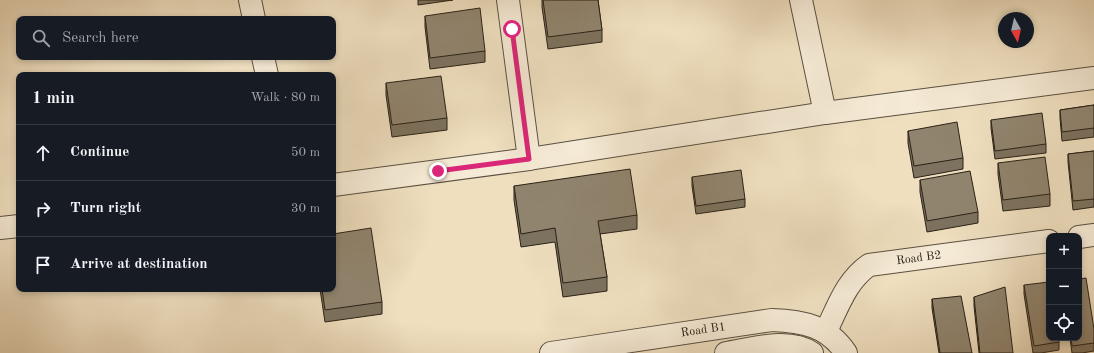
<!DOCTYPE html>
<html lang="en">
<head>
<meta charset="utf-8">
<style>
	body { margin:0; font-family:"Old Standard TT",serif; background:#20242c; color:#f1f3f6 }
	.controls { position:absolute; right:12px; bottom:12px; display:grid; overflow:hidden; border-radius:8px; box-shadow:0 2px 6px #0003 }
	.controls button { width:36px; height:36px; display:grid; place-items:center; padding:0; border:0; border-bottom:1px solid #363941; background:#171b24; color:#f1f3f6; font:20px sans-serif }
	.compass { position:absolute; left:998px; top:12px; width:36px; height:36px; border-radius:50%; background:#171b24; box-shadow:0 2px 6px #0003; rotate:172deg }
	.stop { position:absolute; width:12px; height:12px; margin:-9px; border:3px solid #db2777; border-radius:50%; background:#fff }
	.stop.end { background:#db2777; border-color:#fff; box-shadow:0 1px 4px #0008 }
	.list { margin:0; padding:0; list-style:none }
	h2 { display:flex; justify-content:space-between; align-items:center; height:52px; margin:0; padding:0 16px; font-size:17px }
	h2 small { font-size:13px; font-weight:400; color:#9ea1a6 }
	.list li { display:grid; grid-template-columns:26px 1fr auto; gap:12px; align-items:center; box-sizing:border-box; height:56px; padding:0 16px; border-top:1px solid #363941 }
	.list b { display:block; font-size:15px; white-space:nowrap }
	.list em { font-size:13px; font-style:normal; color:#9ea1a6 }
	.icon { flex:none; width:22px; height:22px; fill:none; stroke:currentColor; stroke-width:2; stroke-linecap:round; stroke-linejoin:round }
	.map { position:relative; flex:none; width:1094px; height:353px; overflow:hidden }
	.search { position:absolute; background:#171b24; box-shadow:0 2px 6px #0003; left:16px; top:16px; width:320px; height:44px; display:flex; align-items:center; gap:10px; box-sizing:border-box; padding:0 14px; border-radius:8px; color:#9ea1a6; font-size:15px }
	.panel { position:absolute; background:#171b24; box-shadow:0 2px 6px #0003; left:16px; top:72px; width:320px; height:220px; border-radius:8px }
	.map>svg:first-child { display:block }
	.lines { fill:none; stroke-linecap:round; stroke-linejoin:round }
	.minor-casing { stroke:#5a5041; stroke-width:24 }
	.minor { stroke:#f5ead5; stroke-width:22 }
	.wall { fill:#7c725f; stroke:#292117 }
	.building { fill:#90846e; stroke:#292117 }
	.route { stroke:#db2777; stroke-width:5 }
	.labels { text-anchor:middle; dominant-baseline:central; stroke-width:3; stroke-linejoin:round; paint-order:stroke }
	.street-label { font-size:12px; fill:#292117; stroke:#f5ead5 }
</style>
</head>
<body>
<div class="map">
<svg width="1094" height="353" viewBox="0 0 1094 353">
	<rect width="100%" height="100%" fill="#efdfbf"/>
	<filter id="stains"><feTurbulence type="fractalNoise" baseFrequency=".005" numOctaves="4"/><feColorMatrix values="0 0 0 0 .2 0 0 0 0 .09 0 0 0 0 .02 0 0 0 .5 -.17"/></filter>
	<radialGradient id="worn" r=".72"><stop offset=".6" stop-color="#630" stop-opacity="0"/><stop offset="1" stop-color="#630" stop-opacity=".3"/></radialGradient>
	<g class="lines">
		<!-- minor casing -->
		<g class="minor-casing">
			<g id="minor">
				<polyline points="250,0 254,19"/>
				<polyline points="508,0 529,159"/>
				<polyline points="801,0 825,113"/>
				<polyline points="263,57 267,75"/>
				<polyline points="333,185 529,159 825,113 1094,78"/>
				<polyline points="0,228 19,226"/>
				<polyline points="1079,237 1094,235"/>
				<path id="s1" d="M826,331C838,307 846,281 869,265L1049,241"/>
				<path id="s2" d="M551,353L772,320C803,321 828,326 846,353"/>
				<path d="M726,353C751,349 789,337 812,353"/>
			</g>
		</g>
		<!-- minor -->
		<use href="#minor" class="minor"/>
	</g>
	<!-- wall -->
	<g class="wall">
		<polygon points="418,0 453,0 418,5"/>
		<polygon points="542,0 598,0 602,30 602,42 548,49 542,7"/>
		<polygon points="425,16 485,51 485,62 430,69 425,27"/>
		<polygon points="386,83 447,118 447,130 392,137 386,95"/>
		<polygon points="1094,105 1094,137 1062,141 1060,118 1060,110"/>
		<polygon points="991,120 1046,144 1046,153 995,159 991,128"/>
		<polygon points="908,131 963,158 963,169 914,178 908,143"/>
		<polygon points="1094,151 1094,207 1073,210 1068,162 1068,154"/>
		<polygon points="998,163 1050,194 1050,206 1003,211 998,174"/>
		<polygon points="692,177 745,199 745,207 696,214 692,186"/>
		<polygon points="920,180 978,212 978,223 927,232 920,192"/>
		<polygon points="514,186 637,215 637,229 600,234 607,277 607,291 563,297 555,242 521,247 514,200"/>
		<polygon points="1024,285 1059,342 1059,350 1041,353 1033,353 1024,294"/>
		<polygon points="320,289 333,289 382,302 382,314 325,322"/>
		<polygon points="974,297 1013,353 979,353 974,306"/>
		<polygon points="932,299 972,353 939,353 932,308"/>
		<polygon points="1094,329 1094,351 1082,353 1072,353 1070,338 1079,338"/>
	</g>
	<!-- building -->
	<g class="building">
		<polygon points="543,0 598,0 602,30 548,37"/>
		<polygon points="480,8 485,51 430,58 425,16"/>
		<polygon points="441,76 447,118 392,125 386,83"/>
		<polygon points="1094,105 1094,128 1062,132 1060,110"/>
		<polygon points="1042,113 1046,144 995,151 991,120"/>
		<polygon points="957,122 963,158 914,166 908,131"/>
		<polygon points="1094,151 1094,199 1073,201 1068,154"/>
		<polygon points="1045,157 1050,194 1003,200 998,163"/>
		<polygon points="630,169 637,215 598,221 607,277 563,283 555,228 521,234 514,186"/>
		<polygon points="741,170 745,199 696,206 692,177"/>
		<polygon points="970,171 978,212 927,221 920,180"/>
		<polygon points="371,228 382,302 325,310 322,289 333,289 333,234"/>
		<polygon points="1086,278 1094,329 1094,343 1072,346 1071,338 1079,338 1079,279"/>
		<polygon points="1049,282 1049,338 1058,338 1059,342 1034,346 1024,285"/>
		<polygon points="1005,287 1013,353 980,353 974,297"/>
		<polygon points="961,296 972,353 940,353 932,299"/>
	</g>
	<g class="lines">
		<!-- route -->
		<polyline class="route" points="438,171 529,159 512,29"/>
	</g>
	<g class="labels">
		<!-- street labels -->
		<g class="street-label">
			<text stroke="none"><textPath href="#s1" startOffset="130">Road B2</textPath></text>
			<text stroke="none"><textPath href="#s2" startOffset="154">Road B1</textPath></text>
		</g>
	</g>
	<rect width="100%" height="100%" filter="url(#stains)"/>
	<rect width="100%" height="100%" fill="url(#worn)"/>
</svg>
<div class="controls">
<button>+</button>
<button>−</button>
<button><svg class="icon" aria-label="locate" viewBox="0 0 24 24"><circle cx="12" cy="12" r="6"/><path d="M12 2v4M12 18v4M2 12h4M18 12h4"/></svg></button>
</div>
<svg class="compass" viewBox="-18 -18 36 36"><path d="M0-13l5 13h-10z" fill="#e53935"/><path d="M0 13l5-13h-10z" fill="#9ea1a6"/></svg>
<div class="stop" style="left:512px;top:29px"></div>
<div class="stop end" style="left:438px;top:171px"></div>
<div class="search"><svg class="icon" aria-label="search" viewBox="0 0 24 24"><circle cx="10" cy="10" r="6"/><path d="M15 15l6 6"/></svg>Search here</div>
<section class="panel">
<h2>1 min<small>Walk · 80 m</small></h2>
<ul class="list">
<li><svg class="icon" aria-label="ahead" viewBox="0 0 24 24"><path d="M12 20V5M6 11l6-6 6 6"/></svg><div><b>Continue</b></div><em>50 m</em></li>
<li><svg class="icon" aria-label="right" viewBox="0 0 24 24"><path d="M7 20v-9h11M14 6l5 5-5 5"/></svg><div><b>Turn right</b></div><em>30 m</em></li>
<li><svg class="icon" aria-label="arrive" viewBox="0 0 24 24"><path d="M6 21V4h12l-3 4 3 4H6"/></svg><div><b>Arrive at destination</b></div></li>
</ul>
</section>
</div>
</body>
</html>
